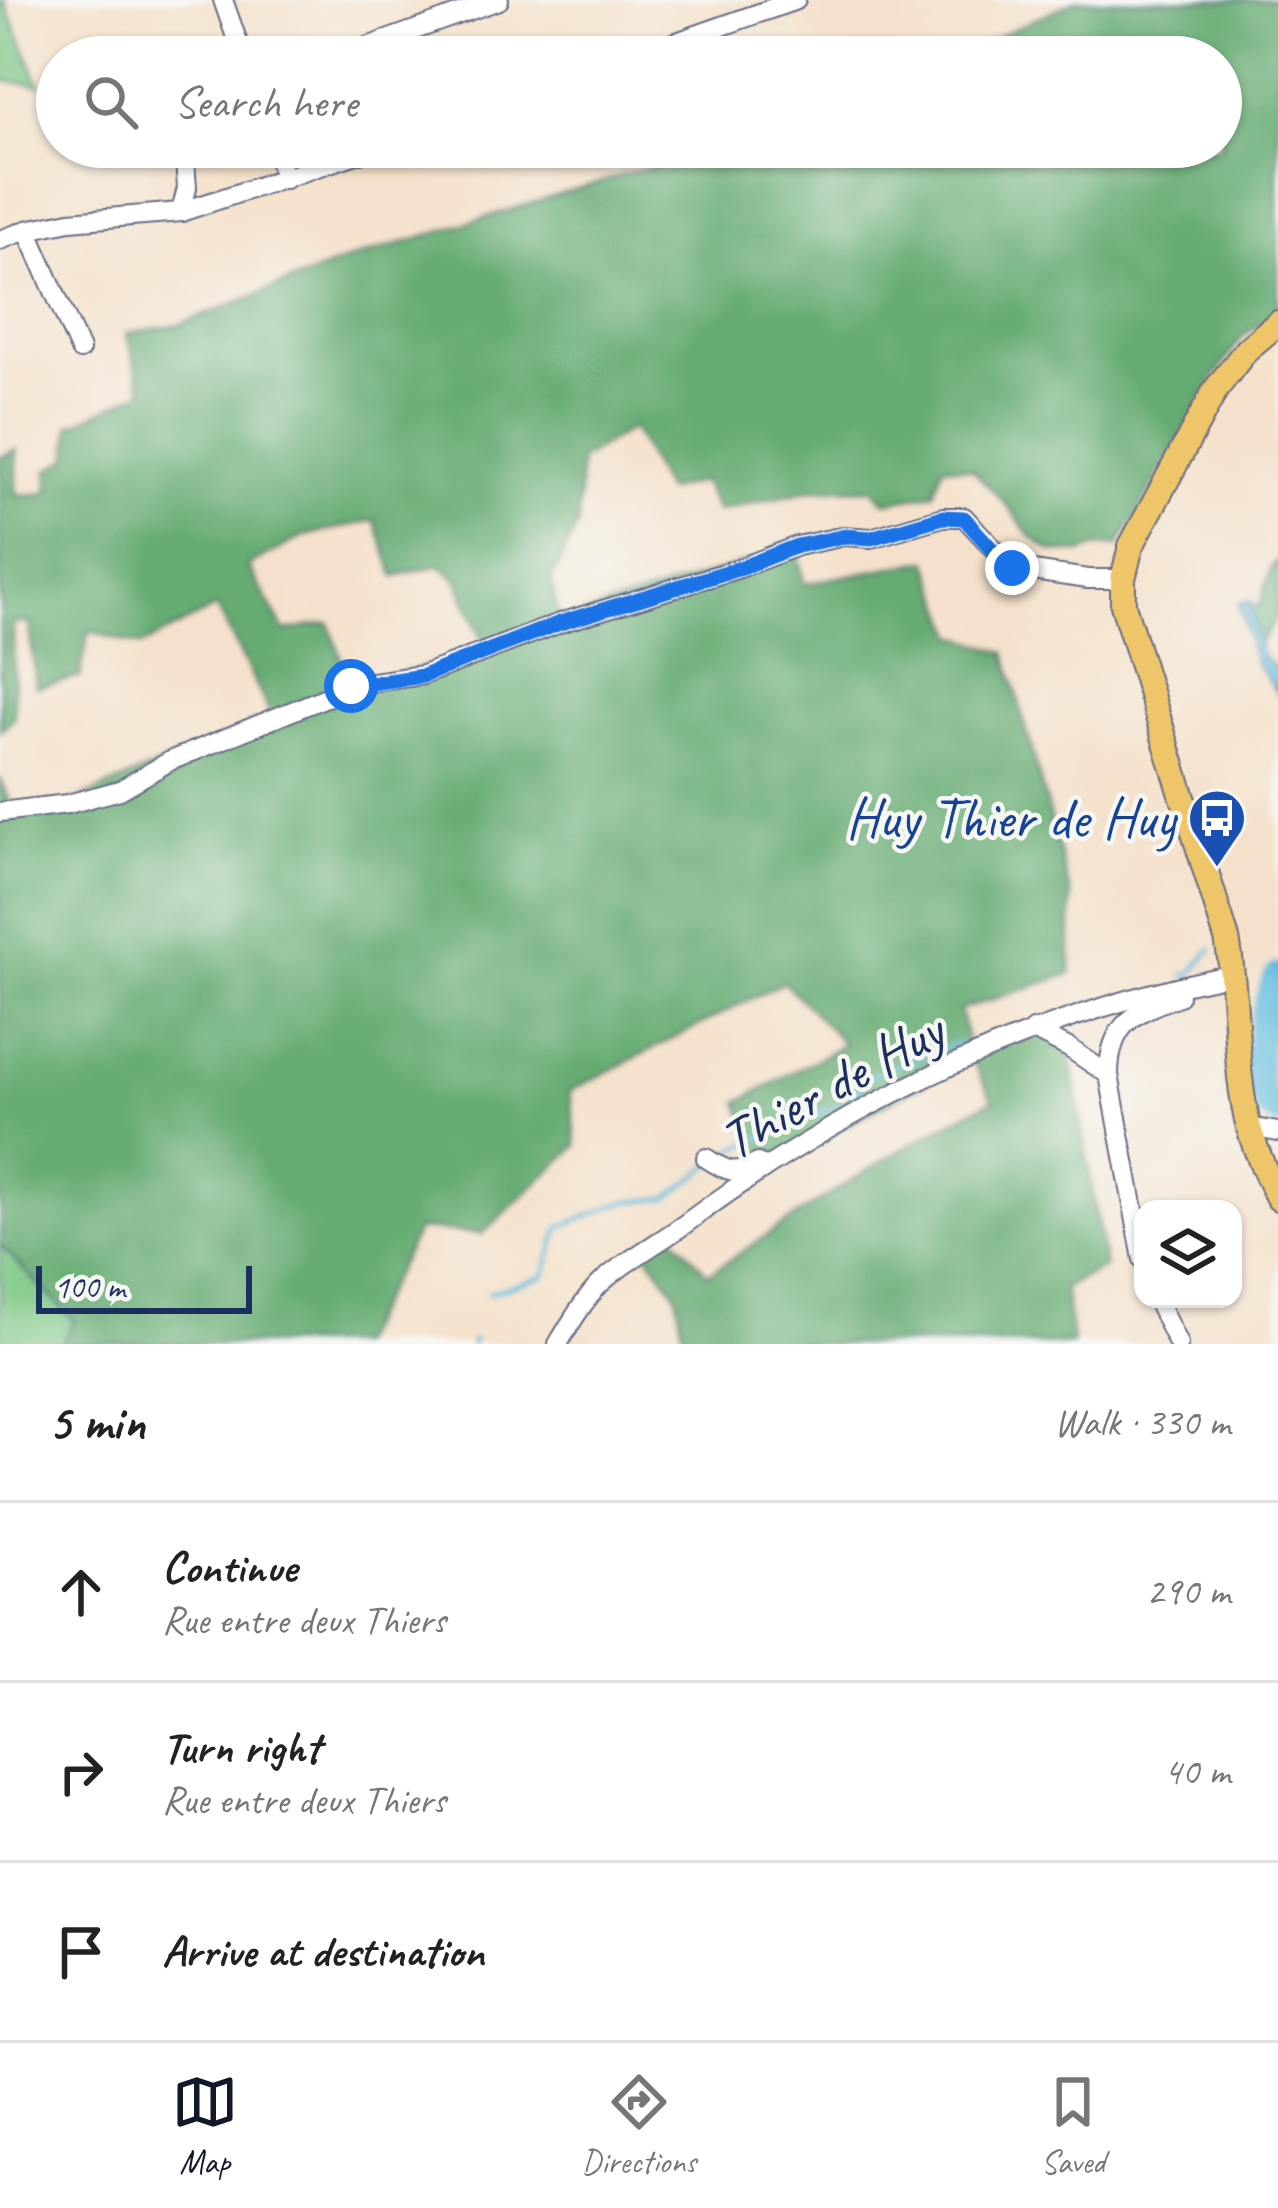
<!DOCTYPE html>
<html lang="en">
<head>
<meta charset="utf-8">
<style>
	body { margin:0; font-family:Caveat,sans-serif; background:#f6f6f6; color:#222 }
	.controls { position:absolute; right:36px; bottom:36px; display:grid; overflow:hidden; border-radius:24px; box-shadow:0 3px 9px #0004 }
	.controls button { width:108px; height:108px; display:grid; place-items:center; padding:0; border:0; border-bottom:3px solid #e0e0e0; background:#fff; color:#222; font:60px sans-serif }
	.scale { position:absolute; left:36px; bottom:30px; width:216px; box-sizing:border-box; padding-left:12px; border:6px solid #1b2f5e; border-top:0; font-size:33px; line-height:42px; white-space:nowrap; color:#1b2f5e; -webkit-text-stroke:9px #f6f6f2; paint-order:stroke }
	.stop { position:absolute; width:36px; height:36px; margin:-27px; border:9px solid #1a73e8; border-radius:50%; background:#fff }
	.stop.end { background:#1a73e8; border-color:#fff; box-shadow:0 3px 12px #0008 }
	.list { margin:0; padding:0; list-style:none }
	h2 { display:flex; justify-content:space-between; align-items:center; height:156px; margin:0; padding:0 48px; font-size:51px }
	h2 small { font-size:39px; font-weight:400; color:#767676 }
	.list li { display:grid; grid-template-columns:78px 1fr auto; gap:36px; align-items:center; box-sizing:border-box; height:180px; padding:0 48px; border-top:3px solid #e0e0e0 }
	.list b { display:block; font-size:45px; white-space:nowrap }
	.list p { margin:0; font-size:39px; white-space:nowrap; color:#767676 }
	.list em { font-size:39px; font-style:normal; color:#767676 }
	.icon { flex:none; width:66px; height:66px; fill:none; stroke:currentColor; stroke-width:2; stroke-linecap:round; stroke-linejoin:round }
	.map { position:relative; flex:none; width:1278px; height:1344px; overflow:hidden }
	.search { position:absolute; background:#fff; box-shadow:0 3px 9px #0004; left:36px; right:36px; top:36px; height:132px; display:flex; align-items:center; gap:30px; box-sizing:border-box; padding:0 42px; border-radius:66px; color:#767676; font-size:45px }
	.sheet { height:696px; background:#fff }
	nav { display:flex; justify-content:space-around; align-items:center; box-sizing:border-box; height:168px; border-top:3px solid #e0e0e0; background:#fff; font-size:33px; color:#767676 }
	nav a { display:grid; justify-items:center; gap:6px }
	nav .on { color:#111827 }
	.map>svg:first-child { display:block }
	.green { fill:#7cc684; stroke:#4c7a71; stroke-width:3 }
	.forest { fill:#65ab72; stroke:#406d68; stroke-width:3; fill-rule:evenodd }
	.water { fill:#60bbdd; stroke:#3e759e; stroke-width:3 }
	.lines { fill:none; stroke-linecap:round; stroke-linejoin:round }
	.stream { stroke:#60bbdd; stroke-width:4.5 }
	.river { stroke:#60bbdd; stroke-width:27 }
	.minor-casing { stroke:#676d84; stroke-width:22 }
	.major-casing { stroke:#676d84; stroke-width:28 }
	.minor { stroke:#fff; stroke-width:18 }
	.major { stroke:#eec569; stroke-width:24 }
	.route { stroke:#1a73e8; stroke-width:15 }
	.labels { text-anchor:middle; dominant-baseline:central; stroke-width:9; stroke-linejoin:round; paint-order:stroke }
	.transit-label { font-size:57px; fill:#164399; stroke:#f6f6f2; text-anchor:end }
	.street-label { font-size:57px; fill:#1b2f5e; stroke:#f6f6f2 }
</style>
</head>
<body>
<div class="map">
<svg width="1278" height="1344" viewBox="0 0 1278 1344">
	<rect width="100%" height="100%" fill="#f6f6f2"/>
	<filter id="ink" filterUnits="userSpaceOnUse"><feTurbulence type="fractalNoise" baseFrequency=".00833" numOctaves="2"/><feDisplacementMap in="SourceGraphic" scale="24" xChannelSelector="R" yChannelSelector="G"/><feConvolveMatrix kernelMatrix="1 2 1 2 8 2 1 2 1" color-interpolation-filters="sRGB"/></filter>
	<filter id="wash" filterUnits="userSpaceOnUse"><feTurbulence type="fractalNoise" baseFrequency=".004" numOctaves="4" result="noise"/><feDisplacementMap in="SourceGraphic" scale="48" xChannelSelector="R" yChannelSelector="G"/><feGaussianBlur stdDeviation="2.7" result="paint"/><feColorMatrix in="noise" values="0 0 0 0 0 0 0 0 0 0 0 0 0 0 0 0 0 1.4 0 .05"/><feComposite in="paint" operator="in"/></filter>
	<g filter="url(#wash)">
		<rect width="100%" height="100%" fill="#f5e1cb"/>
		<!-- green -->
		<g class="green">
			<polygon points="0,0 4,0 40,85 0,80"/>
			<polygon points="0,1245 74,1321 62,1344 0,1344"/>
		</g>
		<!-- forest -->
		<g class="forest">
			<path d="M1077,0H1278V310L1241,338L1209,386L1119,546H1099L1081,553L1053,552L1031,537L1008,506L972,469L943,465L934,493L886,502L872,488L815,489L717,511L702,481L665,491L632,428L580,460L578,524L551,581L560,622L797,546L804,584L928,560L956,635L1006,653L1071,897V974L960,1010L971,1057L1033,1030L1069,1048L1105,1267L1064,1288L1073,1344H685L676,1292L646,1252L672,1234L708,1274C801,1214 893,1149 993,1100L971,1058L762,1170L739,1102L844,1044L784,982L570,1091L577,1146L482,1234L418,1229L357,1344H62L74,1320L0,1245V778L14,810L68,804L272,717L217,607L141,646L89,631L80,677L36,687L29,623H13L14,718L0,731V457L17,450V495L48,493L49,470L69,458L70,426L143,391L126,333L179,325L353,258L666,162L662,147H1221V57H953ZM375,520L395,576L439,565L457,579L487,651L351,686L329,623L285,631L248,566L304,536Z"/>
			<polygon points="1278,560 1278,617 1259,644 1249,601 1259,608 1271,568"/>
		</g>
		<!-- water -->
		<polygon class="water" points="1249,601 1262,656 1274,668 1278,664 1278,694 1254,660 1239,603"/>
		<g class="lines">
			<!-- stream -->
			<g class="stream">
				<polyline points="1184,976 1191,974 1212,949"/>
				<polyline points="720,1159 735,1149 852,1100 862,1079 958,1043"/>
				<polyline points="488,1293 544,1276 560,1227 624,1202 668,1198 711,1165"/>
				<polyline points="472,1344 473,1340"/>
			</g>
			<!-- river -->
			<path class="river" d="M1278,976C1264,999 1256,1051 1259,1080C1260,1089 1265,1099 1268,1107L1278,1113"/>
		</g>
	</g>
	<g filter="url(#ink)">
		<g class="lines">
			<!-- minor casing -->
			<g class="minor-casing">
				<g id="minor">
					<polyline points="223,0 243,57"/>
					<polyline points="339,57 499,0"/>
					<polyline points="634,57 796,0"/>
					<polyline points="274,147 285,179"/>
					<polyline points="181,212 187,188 184,147"/>
					<polyline points="27,230 80,350"/>
					<polyline points="0,240 27,230 70,221 181,212 378,147"/>
					<polyline points="0,812 68,804 120,790 170,761 358,684 423,675 560,623 740,568 797,546 845,536 871,538 943,517 964,517 1012,568 1088,579 1123,579"/>
					<polyline points="1033,1030 1069,1048 1109,1075"/>
					<polyline points="1249,1127 1278,1132"/>
					<path d="M706,1158C727,1172 735,1175 758,1163"/>
					<path d="M1143,1259L1109,1075C1109,1023 1135,1012 1179,996"/>
					<polyline points="1156,1299 1178,1344"/>
					<path d="M558,1344C570,1324 584,1300 600,1284C621,1263 664,1240 689,1221C851,1101 1036,1013 1234,974"/>
				</g>
			</g>
			<!-- major casing -->
			<g class="major-casing">
				<path id="major" d="M1278,323L1247,349L1216,389L1131,546L1123,579V605L1227,939C1239,1001 1233,1067 1249,1128C1256,1152 1267,1176 1278,1198"/>
			</g>
			<!-- minor -->
			<use href="#minor" class="minor"/>
			<!-- major -->
			<use href="#major" class="major"/>
		</g>
	</g>
	<g class="lines" filter="url(#ink)">
		<!-- route -->
		<polyline class="route" points="351,686 423,676 560,623 740,568 797,546 845,536 871,538 943,517 964,518 998,556 1012,568"/>
	</g>
	<!-- icons -->
	<defs>
		<g id="bus-pin" transform="scale(3)"><path d="M0 17L-7.5 6A9.5 9.5 0 1 1 7.5 6Z" fill="#1a4fb4" stroke="#f6f6f2"/><path d="M-5-6H5V4H4V6H2V4H-2V6H-4V4H-5ZM-3.5-4V0h7V-4ZM-3.5 1.2v1.5H-2V1.2ZM2 1.2v1.5H3.5V1.2Z" fill="#fff"/></g>
	</defs>
	<g fill-rule="evenodd">
		<use href="#bus-pin" x="1217" y="818"/>
	</g>
	<g class="labels">
		<!-- transit labels -->
		<g class="transit-label">
			<text x="1175" y="818">Huy Thier de Huy</text>
		</g>
		<!-- street labels -->
		<g class="street-label">
			<text transform="translate(831 1085) rotate(-29)">Thier de Huy</text>
		</g>
	</g>
</svg>
<div class="controls">
<button><svg class="icon" aria-label="layers" viewBox="0 0 24 24"><path d="M12 4l9 5-9 5-9-5zM3 14l9 5 9-5"/></svg></button>
</div>
<div class="scale">100 m</div>
<div class="stop" style="left:351px;top:686px"></div>
<div class="stop end" style="left:1012px;top:568px"></div>
<div class="search"><svg class="icon" aria-label="search" viewBox="0 0 24 24"><circle cx="10" cy="10" r="6"/><path d="M15 15l6 6"/></svg>Search here</div>
</div>
<section class="sheet">
<h2>5 min<small>Walk · 330 m</small></h2>
<ul class="list">
<li><svg class="icon" aria-label="ahead" viewBox="0 0 24 24"><path d="M12 20V5M6 11l6-6 6 6"/></svg><div><b>Continue</b><p>Rue entre deux Thiers</p></div><em>290 m</em></li>
<li><svg class="icon" aria-label="right" viewBox="0 0 24 24"><path d="M7 20v-9h11M14 6l5 5-5 5"/></svg><div><b>Turn right</b><p>Rue entre deux Thiers</p></div><em>40 m</em></li>
<li><svg class="icon" aria-label="arrive" viewBox="0 0 24 24"><path d="M6 21V4h12l-3 4 3 4H6"/></svg><div><b>Arrive at destination</b></div></li>
</ul>
</section>
<nav>
<a class="on"><svg class="icon" aria-label="map" viewBox="0 0 24 24"><path d="M3 6l6-2 6 2 6-2v14l-6 2-6-2-6 2zM9 4v14M15 6v14"/></svg>Map</a>
<a><svg class="icon" aria-label="directions" viewBox="0 0 24 24"><path d="M12 3l9 9-9 9-9-9zM9 14v-3h6M13 9l2 2-2 2"/></svg>Directions</a>
<a><svg class="icon" aria-label="saved" viewBox="0 0 24 24"><path d="M7 4h10v16l-5-4-5 4z"/></svg>Saved</a>
</nav>
</body>
</html>
